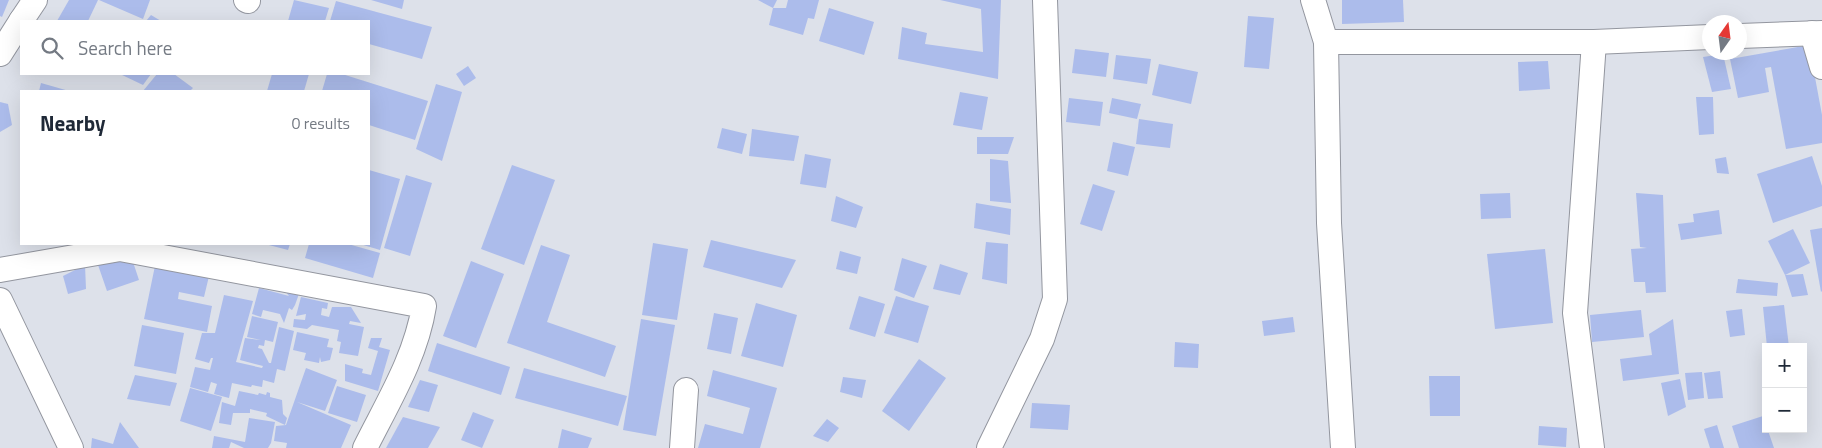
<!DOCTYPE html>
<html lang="en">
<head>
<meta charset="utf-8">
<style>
	body { margin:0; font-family:"Titillium Web",sans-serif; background:#f2f2f3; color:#1f2937 }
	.controls { position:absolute; right:15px; bottom:15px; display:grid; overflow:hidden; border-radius:0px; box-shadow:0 5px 20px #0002 }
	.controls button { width:45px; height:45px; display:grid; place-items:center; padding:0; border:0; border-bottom:1px solid #e0e1e3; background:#fff; color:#1f2937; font:25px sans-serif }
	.compass { position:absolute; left:1702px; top:15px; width:45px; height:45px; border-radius:50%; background:#fff; box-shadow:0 5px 20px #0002; rotate:14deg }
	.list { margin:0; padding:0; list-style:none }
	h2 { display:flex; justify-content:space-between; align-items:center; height:65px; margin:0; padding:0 20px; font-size:21px }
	h2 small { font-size:16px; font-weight:400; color:#747a83 }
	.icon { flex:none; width:28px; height:28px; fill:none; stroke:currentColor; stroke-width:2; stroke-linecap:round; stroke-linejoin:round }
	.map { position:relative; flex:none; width:1822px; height:448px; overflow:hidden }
	.search { position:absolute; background:#fff; box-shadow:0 5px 20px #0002; left:20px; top:20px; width:350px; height:55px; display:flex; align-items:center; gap:12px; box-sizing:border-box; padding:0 18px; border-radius:0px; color:#747a83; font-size:19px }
	.panel { position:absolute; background:#fff; box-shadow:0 5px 20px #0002; left:20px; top:90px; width:350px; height:155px; border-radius:0px }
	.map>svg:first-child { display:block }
	.building { fill:#acbceb }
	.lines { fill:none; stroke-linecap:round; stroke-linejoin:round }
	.street-casing { stroke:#93969f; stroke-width:26 }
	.street { stroke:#fff; stroke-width:24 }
</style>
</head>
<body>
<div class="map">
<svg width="1822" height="448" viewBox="0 0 1822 448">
	<rect width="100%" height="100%" fill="#dde1ea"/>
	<!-- building -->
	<g class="building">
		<polygon points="0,0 9,0 2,17 0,16"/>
		<polygon points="69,0 98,0 88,21 57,21"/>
		<polygon points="99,0 150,0 143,19"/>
		<polygon points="294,0 329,8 325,21 288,21"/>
		<polygon points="371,0 404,0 402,9"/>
		<polygon points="758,0 777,0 773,8 786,8 788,0 819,0 814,19 808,18 803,35 769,25 773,8"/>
		<polygon points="940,0 1001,0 998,79 898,59 902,27 927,33 925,44 983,52 981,9"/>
		<polygon points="1342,0 1403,0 1404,22 1342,24"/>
		<polygon points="336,1 432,27 422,59 369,44 369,21 330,21"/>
		<polygon points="829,8 874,22 864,55 819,41"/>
		<polygon points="151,15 161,21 146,21"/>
		<polygon points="1248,16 1274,18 1269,69 1244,67"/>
		<polygon points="1809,45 1822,115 1822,143 1786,149 1771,67 1765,68 1769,92 1738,98 1730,59"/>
		<polygon points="1075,49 1109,53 1106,77 1072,73"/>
		<polygon points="1723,54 1731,89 1712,92 1703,57"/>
		<polygon points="1116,55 1151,59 1147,84 1113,79"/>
		<polygon points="1548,61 1550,89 1519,91 1518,62"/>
		<polygon points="1159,64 1198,72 1191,104 1152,95"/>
		<polygon points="468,66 476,78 464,86 456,74"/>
		<polygon points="120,74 151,74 143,85"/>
		<polygon points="157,74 174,74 193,88 190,91 143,91"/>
		<polygon points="272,74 309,74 304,91 267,91"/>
		<polygon points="327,74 342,74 428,101 415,140 369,125 369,91 322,91"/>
		<polygon points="41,83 69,91 39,91"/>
		<polygon points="436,84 462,92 442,161 416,149"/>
		<polygon points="960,92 988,97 982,130 953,125"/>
		<polygon points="1696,97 1713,97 1714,134 1699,135"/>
		<polygon points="1069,98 1103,102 1100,126 1066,122"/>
		<polygon points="1112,98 1141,104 1137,119 1109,113"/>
		<polygon points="0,102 8,104 12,125 0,132"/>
		<polygon points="1139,119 1173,124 1170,148 1136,144"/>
		<polygon points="722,128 747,134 742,154 717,148"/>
		<polygon points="752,129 799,136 794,161 749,156"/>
		<polygon points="977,137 1014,137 1008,154 977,154"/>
		<polygon points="1113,142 1135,147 1128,176 1107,171"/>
		<polygon points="805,154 831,159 826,188 800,184"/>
		<polygon points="1812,156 1822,186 1822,206 1773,223 1757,174"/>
		<polygon points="1726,157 1729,174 1717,173 1715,159"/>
		<polygon points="990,159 1008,161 1011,203 990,201"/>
		<polygon points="512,165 555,180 524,265 481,249"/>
		<polygon points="369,170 400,179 380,250 360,244 369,244"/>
		<polygon points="406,175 432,183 410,256 384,248"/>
		<polygon points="1093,184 1115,191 1102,231 1080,224"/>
		<polygon points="1510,193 1511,218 1481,219 1480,194"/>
		<polygon points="1636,193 1663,195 1666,292 1646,293 1645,282 1634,282 1631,249 1647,248 1640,247"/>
		<polygon points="836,196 863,207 856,228 831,221"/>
		<polygon points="976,203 1011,209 1010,235 974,228"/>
		<polygon points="1719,210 1722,234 1681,240 1678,224 1694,222 1693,214"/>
		<polygon points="1822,228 1822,291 1821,292 1810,230"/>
		<polygon points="1793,229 1810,263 1785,275 1803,274 1808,295 1792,297 1785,275 1768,241"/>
		<polygon points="711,240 796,260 782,288 703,267"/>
		<polygon points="986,242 1008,244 1007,284 982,279"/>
		<polygon points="653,243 688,249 677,320 642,315"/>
		<polygon points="265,244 290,244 288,250"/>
		<polygon points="309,244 348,244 380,253 373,278 305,258"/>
		<polygon points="541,245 570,255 547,322 616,346 605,377 507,343"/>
		<polygon points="1545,249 1553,323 1495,329 1487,254"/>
		<polygon points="840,251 861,257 857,274 836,269"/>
		<polygon points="130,253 139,280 107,291 98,265"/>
		<polygon points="902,258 927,266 914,298 894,290"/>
		<polygon points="156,261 210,272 204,297 179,292 178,299 212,306 207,332 144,319"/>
		<polygon points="471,261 504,274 476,348 443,336"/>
		<polygon points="940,264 968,273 960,295 933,289"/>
		<polygon points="85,265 86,289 68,294 63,276"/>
		<polygon points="1738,279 1778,283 1777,296 1736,293"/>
		<polygon points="259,288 289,296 285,291 300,291 295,305 292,310 289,308 284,323 280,314 263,310 261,317 252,314"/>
		<polygon points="224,295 253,301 236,362 262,368 263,366 240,360 245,338 261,340 247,337 252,316 278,322 273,342 265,340 264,346 259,345 258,348 262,349 269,363 271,363 279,327 294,331 285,371 277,369 274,383 263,380 262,387 252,385 251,387 232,383 229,398 214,394 217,384 211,382 208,392 190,387 195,367 210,370 213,358 211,358 209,363 195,359 202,333 215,333"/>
		<polygon points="859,296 885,304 875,337 849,329"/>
		<polygon points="896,296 929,306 918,343 884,333"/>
		<polygon points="301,297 328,303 327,309 322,308 321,315 329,317 332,307 351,307 361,323 350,321 349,324 364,327 358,356 339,353 341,342 337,341 339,330 312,325 307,329 293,327 294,319 305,320 306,314 296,316"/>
		<polygon points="756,303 797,315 783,367 741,356"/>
		<polygon points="1784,305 1789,347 1767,347 1763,307"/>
		<polygon points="1742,309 1745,335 1730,337 1726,311"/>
		<polygon points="1641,310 1644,337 1592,342 1590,315"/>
		<polygon points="714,313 738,318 731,354 707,349"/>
		<polygon points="1293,317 1295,332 1264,336 1262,321"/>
		<polygon points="641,319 675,325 656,436 623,430"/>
		<polygon points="1673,319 1679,374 1623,381 1620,359 1652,355 1649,334"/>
		<polygon points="142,325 184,333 176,374 134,366"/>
		<polygon points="297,332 329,339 327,347 333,348 330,360 321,362 320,357 319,363 304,360 306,353 293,350"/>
		<polygon points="371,338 382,338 379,347 390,350 378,391 345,381 345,364 363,369 362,373 371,375 378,351 368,348"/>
		<polygon points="1175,342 1199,344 1198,368 1174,367"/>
		<polygon points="437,343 510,367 501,395 428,371"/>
		<polygon points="919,359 946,378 909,431 882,411"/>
		<polygon points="306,368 337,380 325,411 297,402 351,425 341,448 286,448 287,443 274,441 276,426 286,425"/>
		<polygon points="524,368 627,396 618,426 515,398"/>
		<polygon points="713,370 777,388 760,448 698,448 705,424 743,434 750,408 707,396"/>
		<polygon points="1720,371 1723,398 1708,399 1704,373"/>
		<polygon points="1702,372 1704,398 1688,400 1685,373"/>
		<polygon points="135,375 177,383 170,406 127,399"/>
		<polygon points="1429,376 1460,376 1460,416 1430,416"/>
		<polygon points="843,377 866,380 862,398 840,392"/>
		<polygon points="1680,379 1686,407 1668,416 1661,383"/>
		<polygon points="420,380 438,385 429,412 408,407"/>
		<polygon points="337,386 366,395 357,422 328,413"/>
		<polygon points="190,388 222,397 211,431 180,421"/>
		<polygon points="239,391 258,395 259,393 266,395 267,392 270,393 270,397 282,400 283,414 287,418 285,425 266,416 267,413 250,409 250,413 233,413 231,425 219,423 222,402 235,406"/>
		<polygon points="1032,403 1070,405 1068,430 1030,428"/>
		<polygon points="473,412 494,420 482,448 461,440"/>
		<polygon points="1763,416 1774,448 1739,448 1732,426"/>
		<polygon points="403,417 440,427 428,448 386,448"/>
		<polygon points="249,418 275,422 271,443 268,448 244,448 231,442 229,448 212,448 214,436 245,442"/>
		<polygon points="827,419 839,428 828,442 813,436"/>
		<polygon points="120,422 139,448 91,448 92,438 113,444"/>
		<polygon points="1717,425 1724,448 1710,448 1704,429"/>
		<polygon points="1539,426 1567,428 1566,447 1538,445"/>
		<polygon points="562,429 592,438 588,448 558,448"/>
	</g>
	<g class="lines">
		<!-- street casing -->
		<g class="street-casing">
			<g id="street">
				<polyline points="246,0 248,1"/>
				<polyline points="1313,0 1326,42 1329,223 1343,448"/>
				<polyline points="21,21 35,0"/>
				<polyline points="1812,33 1822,67"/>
				<polyline points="1740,36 1822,33"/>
				<polyline points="1326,42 1594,42 1710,37"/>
				<polyline points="0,54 21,21"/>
				<path d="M0,270L120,249L424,306C416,357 388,402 365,448"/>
				<polyline points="0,300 71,448"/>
				<polyline points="682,448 686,390"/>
				<polyline points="989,448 1042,339 1055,299 1045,0"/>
				<polyline points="1592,448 1575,313 1594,42"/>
			</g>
		</g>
		<!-- street -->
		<use href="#street" class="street"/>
	</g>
</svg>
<div class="controls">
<button>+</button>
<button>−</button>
</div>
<svg class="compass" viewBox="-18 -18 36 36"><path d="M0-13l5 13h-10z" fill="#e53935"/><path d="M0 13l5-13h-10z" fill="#747a83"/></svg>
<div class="search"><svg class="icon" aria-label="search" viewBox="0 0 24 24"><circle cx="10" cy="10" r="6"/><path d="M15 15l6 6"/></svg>Search here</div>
<section class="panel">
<h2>Nearby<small>0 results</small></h2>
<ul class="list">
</ul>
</section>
</div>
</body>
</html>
